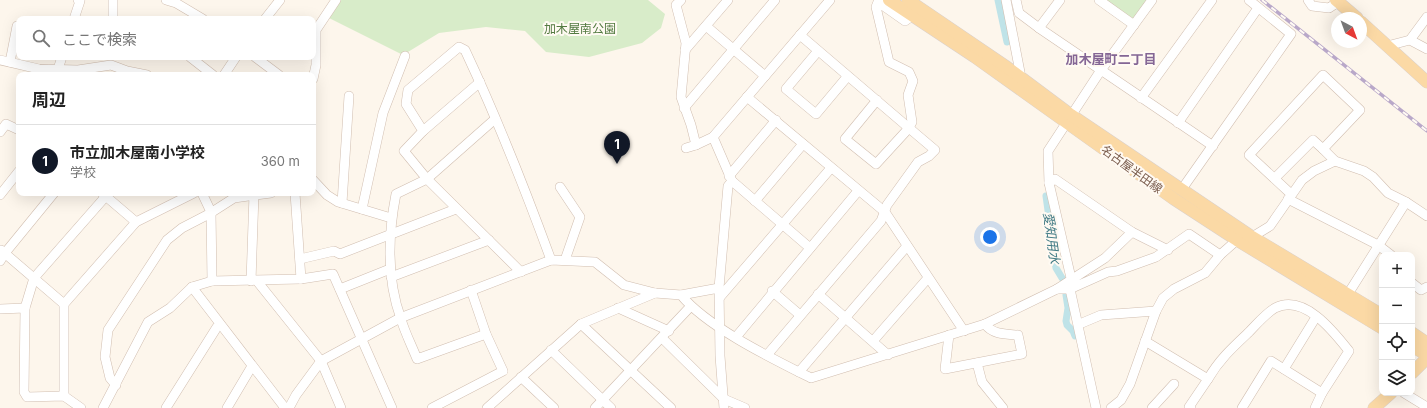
<!DOCTYPE html>
<html lang="ja">
<head>
<meta charset="utf-8">
<style>
	body { margin:0; font-family:Inter,"Noto Sans JP",sans-serif; background:#f2f2f2; color:#222 }
	.controls { position:absolute; right:12px; bottom:12px; display:grid; overflow:hidden; border-radius:8px; box-shadow:0 4px 16px #0002 }
	.controls button { width:36px; height:36px; display:grid; place-items:center; padding:0; border:0; border-bottom:1px solid #e0e0e0; background:#fff; color:#222; font:20px sans-serif }
	.compass { position:absolute; left:1331px; top:12px; width:36px; height:36px; border-radius:50%; background:#fff; box-shadow:0 4px 16px #0002; rotate:139deg }
	.you { position:absolute; left:990px; top:237px; width:14px; height:14px; margin:-10px; border:3px solid #fff; border-radius:50%; background:#1a73e8; box-shadow:0 0 0 6px #1a73e833 }
	.badge { display:grid; place-items:center; width:26px; height:26px; border-radius:50%; background:#111827; color:#fff; font-size:13px; font-weight:700 }
	.pin { position:absolute; translate:-50% -33px; filter:drop-shadow(0 1px 2px #0008) }
	.pin::after { content:''; position:absolute; top:21px; width:14px; height:12px; background:inherit; clip-path:polygon(0 0,100% 0,50% 100%) }
	.list { margin:0; padding:0; list-style:none }
	h2 { display:flex; justify-content:space-between; align-items:center; height:52px; margin:0; padding:0 16px; font-size:17px }
	h2 small { font-size:13px; font-weight:400; color:#767676 }
	.list li { display:grid; grid-template-columns:26px 1fr auto; gap:12px; align-items:center; box-sizing:border-box; height:72px; padding:0 16px; border-top:1px solid #e0e0e0 }
	.list b { display:block; font-size:15px; white-space:nowrap }
	.list p { margin:0; font-size:13px; white-space:nowrap; color:#767676 }
	.list em { font-size:13px; font-style:normal; color:#767676 }
	.icon { flex:none; width:22px; height:22px; fill:none; stroke:currentColor; stroke-width:2; stroke-linecap:round; stroke-linejoin:round }
	.map { position:relative; flex:none; width:1427px; height:408px; overflow:hidden }
	.search { position:absolute; background:#fff; box-shadow:0 4px 16px #0002; left:16px; top:16px; width:300px; height:44px; display:flex; align-items:center; gap:10px; box-sizing:border-box; padding:0 14px; border-radius:8px; color:#767676; font-size:15px }
	.panel { position:absolute; background:#fff; box-shadow:0 4px 16px #0002; left:16px; top:72px; width:300px; height:124px; border-radius:8px }
	.map>svg:first-child { display:block }
	.green { fill:#d8ecc9 }
	.lines { fill:none; stroke-linecap:round; stroke-linejoin:round }
	.canal { stroke:#bfe3e8; stroke-width:7 }
	.minor-casing { stroke:#d1beb0; stroke-width:10 }
	.major-casing { stroke:#dad1cd; stroke-width:13 }
	.minor { stroke:#fff; stroke-width:9 }
	.major { stroke:#fbd9a5; stroke-width:12 }
	.rail-casing { stroke:#b9a8c9; stroke-width:3.5 }
	.rail { stroke:#fffaf3; stroke-width:2; stroke-dasharray:6; stroke-linecap:butt }
	.labels { text-anchor:middle; dominant-baseline:central; stroke-width:4; stroke-linejoin:round; paint-order:stroke }
	.park-label { font-size:12px; fill:#537a41; stroke:#fffaf3 }
	.street-label { font-size:12px; fill:#7a5c4d; stroke:#fffaf3 }
	.neighbourhood-label { font-size:13px; font-weight:bold; fill:#846695; stroke:#fffaf3 }
	.water-label { font-size:13px; font-style:italic; fill:#437c86; stroke:#fffaf3 }
</style>
</head>
<body>
<div class="map">
<svg width="1427" height="408" viewBox="0 0 1427 408">
	<rect width="100%" height="100%" fill="#fdf6ec"/>
	<!-- green -->
	<g class="green">
		<polygon points="340,0 648,0 665,14 661,28 642,43 589,57 546,52 525,31 486,27 439,33 403,55 329,18"/>
		<polygon points="1102,0 1152,0 1134,25"/>
	</g>
	<g class="lines">
		<!-- canal -->
		<g class="canal">
			<polyline points="998,0 1007,42"/>
			<polyline points="1046,196 1056,268 1062,278"/>
			<polyline points="1066,295 1068,308 1066,321 1067,325 1073,331 1075,336"/>
		</g>
		<!-- minor casing -->
		<g class="minor-casing">
			<g id="minor">
				<polyline points="166,0 176,3 203,19"/>
				<polyline points="681,0 676,5 686,43 681,97 691,125 696,145 713,137 830,0"/>
				<polyline points="1006,0 1020,72 1019,76"/>
				<polyline points="1016,0 1019,13 1039,28 1213,146"/>
				<polyline points="1099,0 1134,25"/>
				<polyline points="1308,0 1312,6 1329,8 1338,2"/>
				<polyline points="74,19 80,1 78,0"/>
				<polyline points="113,19 113,0"/>
				<polyline points="265,19 280,0"/>
				<polyline points="706,26 765,76"/>
				<polyline points="1039,28 1060,0"/>
				<polyline points="800,35 909,128 876,164 845,139 877,100"/>
				<polyline points="1410,40 1427,17"/>
				<polyline points="1387,46 1410,40 1427,49"/>
				<polyline points="685,50 728,0"/>
				<polyline points="818,51 786,89 816,114 847,77"/>
				<polyline points="190,57 213,75"/>
				<polyline points="255,57 279,75"/>
				<polyline points="0,60 39,69 78,70 111,65 127,71 147,75"/>
				<polyline points="10,62 17,26"/>
				<polyline points="54,72 58,69 62,57"/>
				<polyline points="224,75 236,57"/>
				<polyline points="313,79 316,65 316,30 336,0"/>
				<polyline points="747,97 885,212 964,331"/>
				<polyline points="1141,98 1212,0"/>
				<polyline points="684,108 775,0"/>
				<polyline points="1178,123 1258,8"/>
				<polyline points="423,131 480,82"/>
				<polyline points="0,132 6,124 19,130"/>
				<polyline points="713,137 732,181 728,186 719,288 720,356 724,408"/>
				<polyline points="686,148 696,145"/>
				<polyline points="729,176 776,120"/>
				<polyline points="1275,178 1313,140 1323,149"/>
				<polyline points="313,180 327,195 338,202 391,218"/>
				<polyline points="732,181 810,248"/>
				<polyline points="1049,183 1055,179 1132,232 1168,250"/>
				<polyline points="560,187 580,217 565,260"/>
				<polyline points="1182,189 1291,34 1249,0"/>
				<polyline points="102,193 136,222"/>
				<polyline points="202,193 211,212 212,281"/>
				<polyline points="1291,194 1249,155 1323,75 1360,110 1323,149 1335,161 1364,171 1373,177 1388,193 1406,202 1427,216"/>
				<polyline points="0,195 19,171"/>
				<polyline points="1288,199 1378,245 1391,255"/>
				<polyline points="755,201 803,144"/>
				<polyline points="342,203 349,96"/>
				<polyline points="362,209 383,113 405,56"/>
				<polyline points="1132,232 1105,258 1057,289 1070,289 1108,272 1117,271 1156,257 1189,234 1220,255"/>
				<polyline points="1,250 64,304"/>
				<polyline points="300,259 334,251 340,254 456,209"/>
				<polyline points="0,261 5,253 54,193"/>
				<path d="M521,272L427,179L404,151L423,131L406,104L408,90L459,47L465,50C497,118 525,189 551,260"/>
				<polyline points="391,277 489,240"/>
				<polyline points="1071,278 1049,183 1048,151 1101,70 1152,0"/>
				<polyline points="301,279 333,274 392,408"/>
				<polyline points="251,281 254,194"/>
				<polyline points="257,281 321,361 341,408"/>
				<polyline points="1412,283 1421,290 1427,287"/>
				<polyline points="192,287 285,408"/>
				<polyline points="340,289 390,269"/>
				<polyline points="1070,289 1096,408"/>
				<polyline points="772,291 800,315"/>
				<polyline points="818,294 888,355"/>
				<polyline points="1348,294 1406,202"/>
				<polyline points="681,295 719,288"/>
				<polyline points="720,297 831,168"/>
				<polyline points="25,308 34,278 106,196"/>
				<polyline points="618,308 669,331"/>
				<polyline points="0,309 25,308 24,392 27,397 64,396 81,408"/>
				<polyline points="1082,323 1101,315 1156,311"/>
				<polyline points="581,324 671,408"/>
				<path d="M486,334L417,359C412,346 405,333 401,319C386,278 388,235 396,194L427,179L495,119"/>
				<path d="M949,335L945,369L1022,354L1018,335C1006,334 993,335 985,324"/>
				<polyline points="736,337 858,191"/>
				<polyline points="662,338 724,399 745,408"/>
				<polyline points="873,341 928,278"/>
				<polyline points="1145,341 1208,379 1189,407 1191,408"/>
				<polyline points="551,350 611,408"/>
				<polyline points="767,355 881,221 887,205 918,162 929,156 935,150 909,128 912,122 908,95 913,81 909,72 889,62 876,7 878,2 905,21 912,16"/>
				<polyline points="977,363 982,382 1003,408"/>
				<polyline points="1284,369 1316,317"/>
				<polyline points="799,372 907,246"/>
				<polyline points="521,377 554,408"/>
				<path d="M1208,379C1219,360 1232,348 1248,333C1256,325 1265,314 1275,308C1304,293 1334,332 1349,351L1322,393"/>
				<polyline points="116,385 110,378 105,357 108,330 167,240 182,228 209,214 234,198 271,193"/>
				<polyline points="1404,393 1427,407"/>
				<polyline points="64,396 64,304 136,222 194,193"/>
				<polyline points="103,408 148,322 170,308 192,287 212,281 301,279 295,193"/>
				<polyline points="166,408 217,327 221,326"/>
				<polyline points="227,408 252,366"/>
				<path d="M289,408L296,395L321,361L400,318L551,260L595,262L624,285L655,293L681,295C707,327 773,359 811,378L985,324L1057,289"/>
				<polyline points="432,408 503,371 486,334 471,290"/>
				<polyline points="487,408 581,324 655,293"/>
				<polyline points="595,408 690,307"/>
				<polyline points="1111,408 1121,400 1130,384 1156,311 1163,298 1174,289 1205,273 1220,255 1237,240 1252,237 1270,226 1302,180 1314,171 1335,161"/>
				<polyline points="1152,408 1174,384"/>
				<polyline points="1242,408 1271,361 1322,393 1315,408"/>
			</g>
		</g>
		<!-- major casing -->
		<g class="major-casing">
			<g id="major">
				<polyline points="889,0 975,57 1174,199 1237,240 1382,328"/>
				<polyline points="908,0 1008,68 1071,115 1252,237 1382,315"/>
				<polyline points="1336,0 1357,18"/>
				<polyline points="1361,22 1427,82"/>
				<polyline points="1412,333 1427,343"/>
				<polyline points="1412,346 1427,355"/>
				<polyline points="1412,373 1427,358"/>
				<polyline points="1374,408 1391,393"/>
			</g>
		</g>
		<!-- minor -->
		<use href="#minor" class="minor"/>
		<!-- major -->
		<use href="#major" class="major"/>
		<!-- rail casing -->
		<g class="rail-casing">
			<polyline id="rail" points="1262,0 1427,131"/>
		</g>
		<!-- rail -->
		<use href="#rail" class="rail"/>
	</g>
	<g class="labels">
		<!-- park labels -->
		<g class="park-label">
			<text x="580" y="28">加木屋南公園</text>
		</g>
		<!-- street labels -->
		<g class="street-label">
			<text transform="translate(1132 169) rotate(36)">名古屋半田線</text>
		</g>
		<!-- neighbourhood labels -->
		<g class="neighbourhood-label">
			<text x="1111" y="59">加木屋町二丁目</text>
		</g>
		<!-- water labels -->
		<g class="water-label">
			<text transform="translate(1052 238) rotate(82)">愛知用水</text>
		</g>
	</g>
</svg>
<div class="controls">
<button>+</button>
<button>−</button>
<button><svg class="icon" aria-label="locate" viewBox="0 0 24 24"><circle cx="12" cy="12" r="6"/><path d="M12 2v4M12 18v4M2 12h4M18 12h4"/></svg></button>
<button><svg class="icon" aria-label="layers" viewBox="0 0 24 24"><path d="M12 4l9 5-9 5-9-5zM3 14l9 5 9-5"/></svg></button>
</div>
<svg class="compass" viewBox="-18 -18 36 36"><path d="M0-13l5 13h-10z" fill="#e53935"/><path d="M0 13l5-13h-10z" fill="#767676"/></svg>
<div class="you"></div>
<div class="pin badge" style="left:617px;top:164px">1</div>
<div class="search"><svg class="icon" aria-label="search" viewBox="0 0 24 24"><circle cx="10" cy="10" r="6"/><path d="M15 15l6 6"/></svg>ここで検索</div>
<section class="panel">
<h2>周辺<small></small></h2>
<ul class="list">
<li><span class="badge">1</span><div><b>市立加木屋南小学校</b><p>学校</p></div><em>360 m</em></li>
</ul>
</section>
</div>
</body>
</html>
